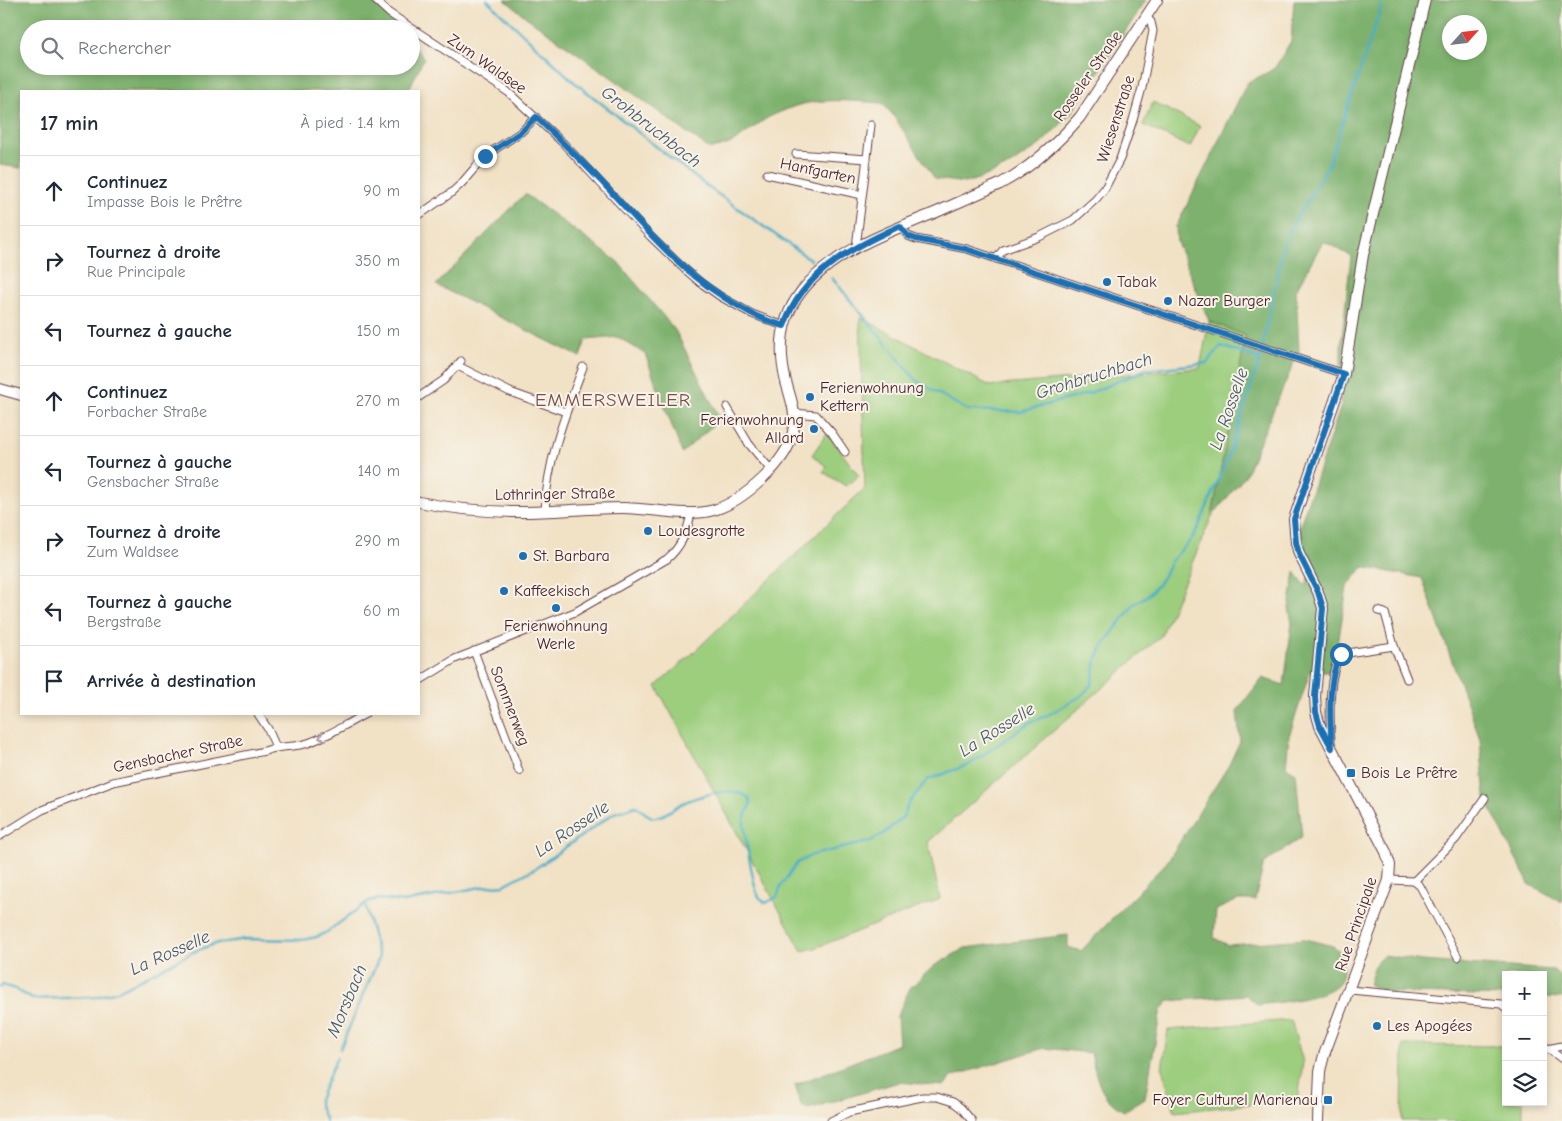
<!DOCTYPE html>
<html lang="fr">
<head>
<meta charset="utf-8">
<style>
	body { margin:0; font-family:"Comic Neue",sans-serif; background:#f2f2f3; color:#1f2937 }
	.controls { position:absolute; right:15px; bottom:15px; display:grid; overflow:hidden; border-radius:0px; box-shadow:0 2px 8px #0003 }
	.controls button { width:45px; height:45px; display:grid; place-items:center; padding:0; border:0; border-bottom:1px solid #e0e1e3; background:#fff; color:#1f2937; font:25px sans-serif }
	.compass { position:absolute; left:1442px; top:15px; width:45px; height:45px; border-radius:50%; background:#fff; box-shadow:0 2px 8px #0003; rotate:63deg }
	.stop { position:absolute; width:15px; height:15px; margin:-11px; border:4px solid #1f6fb2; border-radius:50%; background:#fff }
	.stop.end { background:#1f6fb2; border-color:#fff; box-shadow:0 1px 5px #0008 }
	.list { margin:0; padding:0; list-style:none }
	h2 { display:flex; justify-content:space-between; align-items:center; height:65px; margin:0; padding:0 20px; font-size:21px }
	h2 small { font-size:16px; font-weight:400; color:#747a83 }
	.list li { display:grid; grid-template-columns:32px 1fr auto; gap:15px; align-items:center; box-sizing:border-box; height:70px; padding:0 20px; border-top:1px solid #e0e1e3 }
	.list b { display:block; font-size:19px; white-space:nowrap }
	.list p { margin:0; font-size:16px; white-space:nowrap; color:#747a83 }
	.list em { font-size:16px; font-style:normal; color:#747a83 }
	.icon { flex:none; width:28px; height:28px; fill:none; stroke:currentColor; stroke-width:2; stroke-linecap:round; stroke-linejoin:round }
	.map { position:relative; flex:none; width:1562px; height:1121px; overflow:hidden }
	.search { position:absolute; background:#fff; box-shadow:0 2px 8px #0003; left:20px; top:20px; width:400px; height:55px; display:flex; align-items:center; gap:12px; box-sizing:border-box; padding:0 18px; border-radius:28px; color:#747a83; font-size:19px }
	.panel { position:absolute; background:#fff; box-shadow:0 2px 8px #0003; left:20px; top:90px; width:400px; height:625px; border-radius:0px }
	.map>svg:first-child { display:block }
	.green { fill:#9cce7e; stroke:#737654 }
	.forest { fill:#7db16d; stroke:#64684c; fill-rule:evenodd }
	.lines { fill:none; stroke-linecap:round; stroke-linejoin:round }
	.stream { stroke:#49aec8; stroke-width:2.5 }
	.street-casing { stroke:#633c42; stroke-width:9 }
	.secondary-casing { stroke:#633c42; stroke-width:12 }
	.street { stroke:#fff; stroke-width:7 }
	.secondary { stroke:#fff; stroke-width:10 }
	.oneway { stroke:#ae9aa0 }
	.route { stroke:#1f6fb2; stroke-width:6 }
	.poi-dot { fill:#1f6fb2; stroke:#f7f3e8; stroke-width:2 }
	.labels { text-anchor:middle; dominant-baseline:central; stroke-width:4; stroke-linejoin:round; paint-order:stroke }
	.street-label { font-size:16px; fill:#4a1f2b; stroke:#f7f3e8 }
	.poi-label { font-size:16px; fill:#4a1f2b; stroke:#f7f3e8; text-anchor:start }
	.water-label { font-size:18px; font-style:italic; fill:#4a586a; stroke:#f7f3e8 }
	.quarter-label { font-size:19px; letter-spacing:1px; fill:#794e4d; stroke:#f7f3e8 }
</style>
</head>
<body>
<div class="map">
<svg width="1562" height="1121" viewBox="0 0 1562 1121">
	<rect width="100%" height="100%" fill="#f7f3e8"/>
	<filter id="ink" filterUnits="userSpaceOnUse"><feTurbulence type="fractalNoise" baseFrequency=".02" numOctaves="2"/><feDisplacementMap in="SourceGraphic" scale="10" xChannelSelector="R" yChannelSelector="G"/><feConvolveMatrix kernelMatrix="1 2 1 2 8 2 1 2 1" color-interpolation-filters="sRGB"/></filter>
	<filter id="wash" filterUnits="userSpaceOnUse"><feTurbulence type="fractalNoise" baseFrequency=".0096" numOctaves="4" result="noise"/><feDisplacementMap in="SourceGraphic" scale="20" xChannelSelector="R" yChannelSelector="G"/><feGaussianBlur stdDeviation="1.12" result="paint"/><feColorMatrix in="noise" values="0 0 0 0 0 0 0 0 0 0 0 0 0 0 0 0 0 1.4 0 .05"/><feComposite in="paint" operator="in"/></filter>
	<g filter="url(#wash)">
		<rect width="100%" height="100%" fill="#f1e1c5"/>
		<!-- green -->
		<g class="green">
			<polygon points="1153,102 1200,126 1190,147 1143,125"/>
			<polygon points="860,317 990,386 1200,368 1209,321 1246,336 1212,516 1161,636 928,842 940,899 815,948 802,951 656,686 693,653 865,488"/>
			<polygon points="827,433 859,476 846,486 823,472 827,467 812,455"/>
			<polygon points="1291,1020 1303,1062 1298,1099 1175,1112 1162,1068 1168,1030"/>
			<polygon points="1403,1045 1506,1046 1506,1102 1523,1102 1523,1121 1402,1121"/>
		</g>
		<!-- forest -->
		<g class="forest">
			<polygon points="0,0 372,0 398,29 29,29 29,66 411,66 411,44 424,58 408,91 21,91 21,168 0,165"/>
			<path d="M505,0H1146L1071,114L1041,144L1010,165L981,178L965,183L935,179L893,115L882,103C852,101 819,97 790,108C783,111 775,114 769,117C750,128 732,150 708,148L615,80L526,17Z"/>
			<path d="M1294,0H1562V902L1529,884L1485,798L1480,739L1422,578L1363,567L1347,587L1337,650L1329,672H1310L1289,736L1286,767L1296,773L1302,837L1264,863L1255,900H1238L1216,910L1214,938L1228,945L1305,939L1333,946L1342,953C1342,960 1344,970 1342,977C1336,999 1277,1002 1258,1005L1246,995L1168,1001L1161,1010L1145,1098L1124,1111C1099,1098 1097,1079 1091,1053L1044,1048L951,1077L944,1086L899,1082L808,1109L801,1105L795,1085L899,1044L897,1016L910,988L934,966L965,948L1068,935V947L1081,951L1167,862L1229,765L1240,741L1237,711L1262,678L1284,685L1292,623L1289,608L1295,572L1306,586L1312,569L1302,548L1300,525L1341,406V347L1351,256L1323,241L1296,290L1299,351L1245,476L1212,516L1246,336L1209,321L1177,242L1176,227L1247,83L1274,69L1291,41ZM1450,22H1480V52H1450Z"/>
			<polygon points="525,194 617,261 675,330 720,419 682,453 645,354 618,337 586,340 580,357 436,285"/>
			<polygon points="1384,955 1422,961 1554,970 1562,979 1562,998 1543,997 1543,975 1506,975 1506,996 1386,992 1369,985 1375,964"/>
		</g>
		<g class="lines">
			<!-- stream -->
			<g class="stream">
				<polyline points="487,0 573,81 705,185 811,260"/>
				<polyline points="832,278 917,381 967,410 1020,412 1090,393 1145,370 1207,363 1221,346 1260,359"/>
				<path d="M0,987L2,985L15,989L32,999L97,997L120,990L193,952L214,944L246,939L301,940L317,937L327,932L369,901L379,899L404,902L481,887L504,885L536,868L614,813L636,806C640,809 647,815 652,817C662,819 674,807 683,803C698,796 731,786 746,796C756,802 745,812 744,820C743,827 754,888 758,895C759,898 764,901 766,903L777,897L781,886L797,863L812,855L868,842L883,834L903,817L909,803L927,780L970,764L1029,723L1046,716L1081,696L1092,684L1096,660L1101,649L1110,636L1134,604L1148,595L1158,585L1165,574L1171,561L1190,541L1198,528L1228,457L1254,377L1260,359L1283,248L1290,230L1328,166L1381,8V0"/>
				<polyline points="340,1049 379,958 365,904"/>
				<polyline points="326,1121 319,1105 319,1100 337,1057"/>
			</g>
		</g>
	</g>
	<g filter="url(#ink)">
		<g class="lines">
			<!-- street casing -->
			<g class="street-casing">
				<g id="street">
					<polyline points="375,0 389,13 508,92 564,144 650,236 680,265 701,283 721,297 752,314 784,326"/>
					<polyline points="796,154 867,159"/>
					<polyline points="767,174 862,195"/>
					<polyline points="419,215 451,193 461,184 485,156 521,132 536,117"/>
					<polyline points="900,226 908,236 916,239 967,249 1344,374"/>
					<polyline points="856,247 871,125"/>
					<polyline points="996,259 1003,250 1039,237 1073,220 1096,199 1105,188 1120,159 1133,120 1142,88 1153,31 1151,22 1146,16"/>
					<polyline points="458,366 510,392 566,412"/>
					<polyline points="419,397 444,380 461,361"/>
					<polyline points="727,407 749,444 771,470"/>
					<polyline points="794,413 816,415 832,433 845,452"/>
					<path d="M545,511C547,460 565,415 583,367"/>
					<polyline points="1378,611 1385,613 1394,646 1407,679"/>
					<polyline points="474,651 519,771"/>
					<path d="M419,681L455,659L575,612L667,559C681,547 688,531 691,513"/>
					<polyline points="258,714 268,729 276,747"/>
					<path d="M1331,745C1330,720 1327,675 1341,654L1394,646"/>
					<path d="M0,836L42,810L113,782L265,751C279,745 294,748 308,743C328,736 347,724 365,714"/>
					<polyline points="1389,880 1414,881 1420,886 1458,957"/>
					<polyline points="1414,881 1456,839 1485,798"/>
					<polyline points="1350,990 1501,1004 1506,1008"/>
					<polyline points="1543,1045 1562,1059"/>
					<polyline points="1547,1049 1562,1046"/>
					<polyline points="831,1121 849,1112 922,1097 937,1097 953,1102 961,1108 972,1121"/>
				</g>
			</g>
			<!-- secondary casing -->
			<g class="secondary-casing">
				<g id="secondary">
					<polyline points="0,389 21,395"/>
					<path d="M419,502C452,509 487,512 521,512C555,512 589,508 623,508C653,508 685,518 714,510C743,501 787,463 793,432C797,415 791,399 786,382C778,350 780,319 801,292C833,250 892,231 939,211C959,202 980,193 1000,184C1032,167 1057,144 1080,117L1157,0"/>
					<polyline points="1318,1121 1320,1071 1324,1055 1389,880 1390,865 1386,852 1320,726 1316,712 1315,696 1323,608 1318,592 1299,554 1296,543 1294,519 1344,374 1363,255 1425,0"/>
				</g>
			</g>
			<!-- street -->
			<use href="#street" class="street"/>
			<!-- secondary -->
			<use href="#secondary" class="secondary"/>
		</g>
		<!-- one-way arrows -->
		<defs><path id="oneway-chevron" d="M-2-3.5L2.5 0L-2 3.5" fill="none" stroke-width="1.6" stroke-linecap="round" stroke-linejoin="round" transform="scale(1.25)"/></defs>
		<use class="oneway" href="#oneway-chevron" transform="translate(322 737) rotate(155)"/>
	</g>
	<g class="lines" filter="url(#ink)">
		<!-- route -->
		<path class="route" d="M485,156L521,132L536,117C558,138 580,159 601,181C645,228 684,277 742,308C755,316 769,322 784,326C802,273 851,248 900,226L908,236L916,239L966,249L1344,374L1294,519L1296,542L1299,554L1318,592L1323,608L1315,696L1316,712L1320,726L1332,748C1330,722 1327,676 1341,654"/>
	</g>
	<!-- markers -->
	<g class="poi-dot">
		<circle cx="1107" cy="282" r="5"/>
		<circle cx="1168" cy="301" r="5"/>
		<circle cx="810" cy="397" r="5"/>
		<circle cx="814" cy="429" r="5"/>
		<circle cx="648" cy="531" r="5"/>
		<circle cx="523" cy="556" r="5"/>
		<circle cx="504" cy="591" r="5"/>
		<circle cx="556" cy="608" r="5"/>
		<rect x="1346" y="768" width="10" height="10" rx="2.5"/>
		<circle cx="1377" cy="1026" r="5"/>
		<rect x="1323" y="1095" width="10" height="10" rx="2.5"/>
	</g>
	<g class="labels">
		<!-- street labels -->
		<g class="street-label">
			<text transform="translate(487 64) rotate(35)">Zum Waldsee</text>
			<text transform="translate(1088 76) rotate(-55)">Rosseler Straße</text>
			<text transform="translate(1116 119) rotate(-72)">Wiesenstraße</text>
			<text transform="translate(818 171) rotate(12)">Hanfgarten</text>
			<text transform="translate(555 494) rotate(-1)">Lothringer Straße</text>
			<text transform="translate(510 706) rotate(69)">Sommerweg</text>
			<text transform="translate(178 754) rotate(-12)">Gensbacher Straße</text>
			<text transform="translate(1356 924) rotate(-71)">Rue Principale</text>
		</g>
		<!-- poi labels -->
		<g class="poi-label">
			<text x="1117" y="282">Tabak</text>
			<text x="1178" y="301">Nazar Burger</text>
			<text x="820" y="388">Ferienwohnung<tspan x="820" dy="18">Kettern</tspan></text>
			<text x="804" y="420" text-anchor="end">Ferienwohnung<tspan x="804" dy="18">Allard</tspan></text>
			<text x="658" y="531">Loudesgrotte</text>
			<text x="533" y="556">St. Barbara</text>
			<text x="514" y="591">Kaffeekisch</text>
			<text x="556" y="626" text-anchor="middle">Ferienwohnung<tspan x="556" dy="18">Werle</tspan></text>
			<text x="1361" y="773">Bois Le Prêtre</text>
			<text x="1387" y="1026">Les Apogées</text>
			<text x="1318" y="1100" text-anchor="end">Foyer Culturel Marienau</text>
		</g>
		<!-- water labels -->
		<g class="water-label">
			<text transform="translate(651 127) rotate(38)">Grohbruchbach</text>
			<text transform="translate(1094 376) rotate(-17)">Grohbruchbach</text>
			<text transform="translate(1229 409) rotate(-71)">La Rosselle</text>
			<text transform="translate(997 730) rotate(-32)">La Rosselle</text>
			<text transform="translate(572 829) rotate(-34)">La Rosselle</text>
			<text transform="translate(170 953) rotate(-24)">La Rosselle</text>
			<text transform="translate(347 1001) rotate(-67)">Morsbach</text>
		</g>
		<!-- quarter labels -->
		<g class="quarter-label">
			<text x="613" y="400">EMMERSWEILER</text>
		</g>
	</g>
</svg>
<div class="controls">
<button>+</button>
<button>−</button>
<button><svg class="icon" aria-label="layers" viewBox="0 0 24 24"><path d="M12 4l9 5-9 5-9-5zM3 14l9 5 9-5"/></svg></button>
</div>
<svg class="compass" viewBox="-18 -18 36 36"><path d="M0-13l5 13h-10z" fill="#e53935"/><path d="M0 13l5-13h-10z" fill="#747a83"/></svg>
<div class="stop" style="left:1341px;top:654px"></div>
<div class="stop end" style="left:485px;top:156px"></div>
<div class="search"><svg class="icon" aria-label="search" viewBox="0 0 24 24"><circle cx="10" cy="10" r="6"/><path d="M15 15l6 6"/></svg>Rechercher</div>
<section class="panel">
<h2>17 min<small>À pied · 1.4 km</small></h2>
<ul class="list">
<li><svg class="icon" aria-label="ahead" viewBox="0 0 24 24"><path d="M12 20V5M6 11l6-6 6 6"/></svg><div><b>Continuez</b><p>Impasse Bois le Prêtre</p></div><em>90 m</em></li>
<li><svg class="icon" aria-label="right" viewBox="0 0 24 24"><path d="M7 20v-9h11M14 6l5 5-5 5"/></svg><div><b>Tournez à droite</b><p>Rue Principale</p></div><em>350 m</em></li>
<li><svg class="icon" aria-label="left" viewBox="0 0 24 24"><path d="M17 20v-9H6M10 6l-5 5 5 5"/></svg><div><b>Tournez à gauche</b></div><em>150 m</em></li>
<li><svg class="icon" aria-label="ahead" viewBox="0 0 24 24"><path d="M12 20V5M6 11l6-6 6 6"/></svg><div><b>Continuez</b><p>Forbacher Straße</p></div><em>270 m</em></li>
<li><svg class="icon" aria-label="left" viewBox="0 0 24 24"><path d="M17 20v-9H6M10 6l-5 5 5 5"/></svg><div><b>Tournez à gauche</b><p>Gensbacher Straße</p></div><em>140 m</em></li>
<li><svg class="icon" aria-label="right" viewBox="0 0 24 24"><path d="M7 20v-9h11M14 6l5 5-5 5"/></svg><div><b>Tournez à droite</b><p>Zum Waldsee</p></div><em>290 m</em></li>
<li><svg class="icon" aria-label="left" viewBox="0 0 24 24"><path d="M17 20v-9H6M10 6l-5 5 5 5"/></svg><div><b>Tournez à gauche</b><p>Bergstraße</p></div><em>60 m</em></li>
<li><svg class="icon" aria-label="arrive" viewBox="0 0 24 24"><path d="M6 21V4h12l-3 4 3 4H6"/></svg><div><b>Arrivée à destination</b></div></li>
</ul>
</section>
</div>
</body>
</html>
